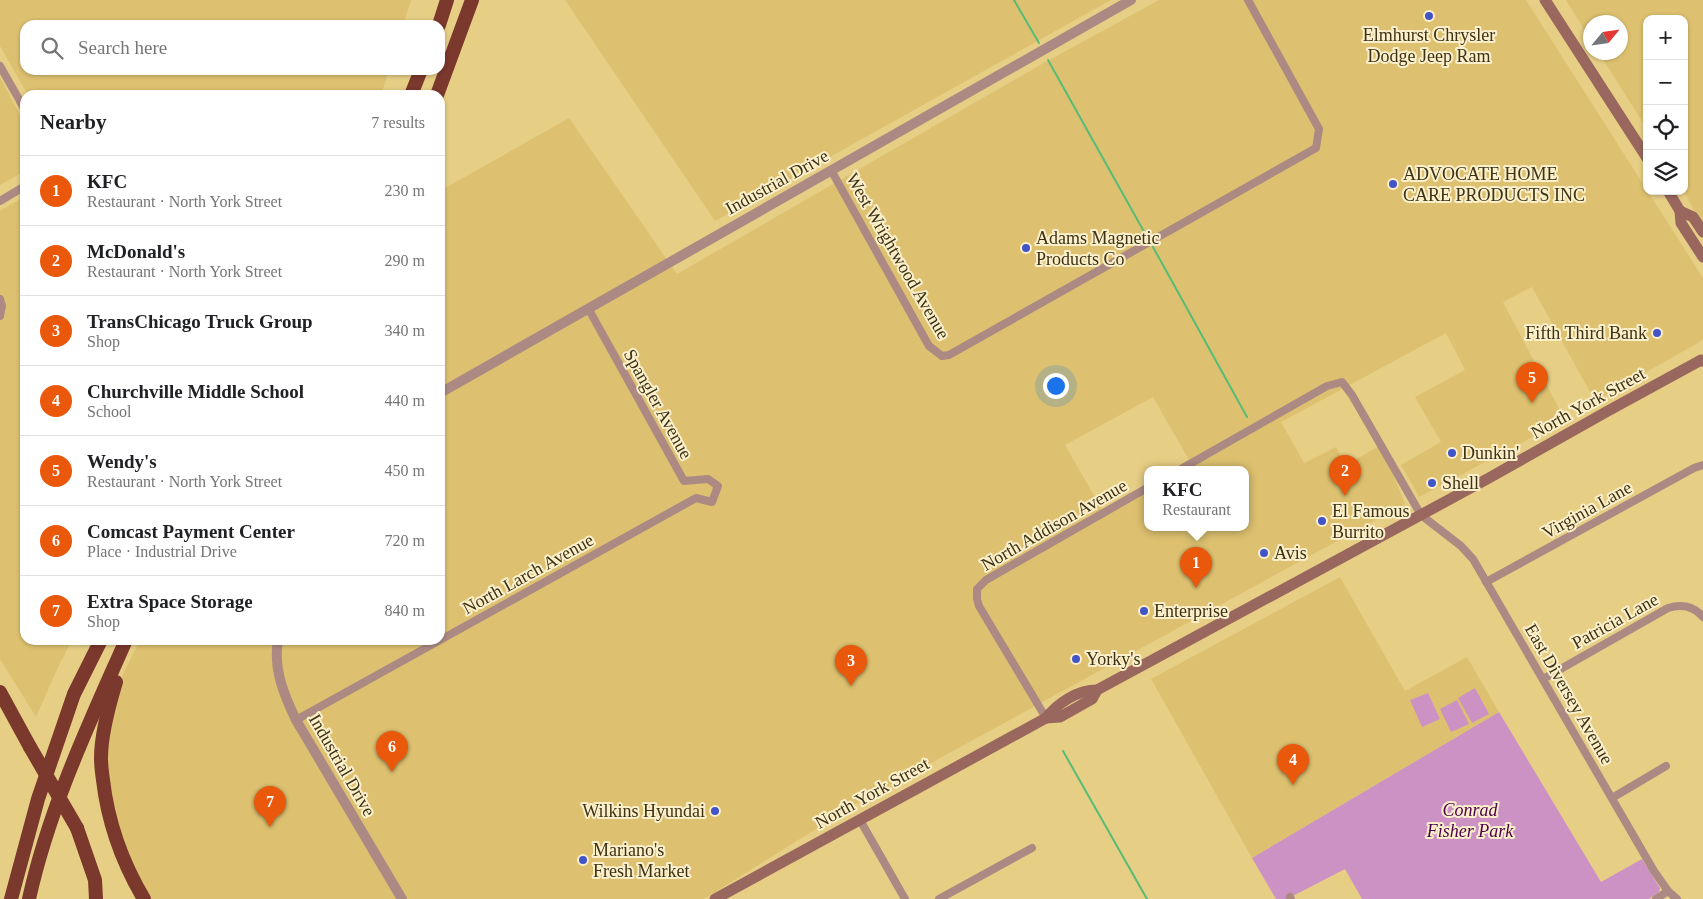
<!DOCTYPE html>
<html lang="en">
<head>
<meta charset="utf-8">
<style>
	body { margin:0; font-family:"Times New Roman",serif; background:#f2f2f2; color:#202124 }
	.controls { position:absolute; right:15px; top:15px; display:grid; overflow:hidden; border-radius:10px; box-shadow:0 1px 4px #0004 }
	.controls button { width:45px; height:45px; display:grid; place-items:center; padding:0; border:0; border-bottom:1px solid #e0e0e0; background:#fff; color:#202124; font:25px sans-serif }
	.compass { position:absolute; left:1583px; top:15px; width:45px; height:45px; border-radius:50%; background:#fff; box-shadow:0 1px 4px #0004; rotate:61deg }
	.you { position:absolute; left:1055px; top:385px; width:18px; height:18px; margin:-12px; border:4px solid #fff; border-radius:50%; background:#1a73e8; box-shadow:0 0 0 8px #1a73e833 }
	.badge { display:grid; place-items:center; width:32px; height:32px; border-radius:50%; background:#ea580c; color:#fff; font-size:16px; font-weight:700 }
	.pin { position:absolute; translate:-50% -41px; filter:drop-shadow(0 1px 2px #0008) }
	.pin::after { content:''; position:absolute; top:26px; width:18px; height:15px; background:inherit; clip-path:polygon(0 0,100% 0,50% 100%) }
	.popup { position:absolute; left:1144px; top:466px; width:105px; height:65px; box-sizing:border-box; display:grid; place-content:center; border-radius:10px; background:#fff; filter:drop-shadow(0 1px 4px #0005); font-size:16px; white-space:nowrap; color:#757577 }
	.popup b { font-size:19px; color:#202124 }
	.popup::after { content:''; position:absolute; left:50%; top:100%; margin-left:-10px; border:10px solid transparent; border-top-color:#fff }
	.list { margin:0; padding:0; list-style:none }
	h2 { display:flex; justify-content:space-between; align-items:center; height:65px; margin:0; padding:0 20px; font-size:21px }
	h2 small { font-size:16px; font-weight:400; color:#757577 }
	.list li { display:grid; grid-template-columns:32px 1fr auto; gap:15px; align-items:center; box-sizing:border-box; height:70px; padding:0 20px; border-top:1px solid #e0e0e0 }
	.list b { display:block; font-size:19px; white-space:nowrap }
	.list p { margin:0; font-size:16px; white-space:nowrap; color:#757577 }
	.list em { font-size:16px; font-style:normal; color:#757577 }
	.icon { flex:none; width:28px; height:28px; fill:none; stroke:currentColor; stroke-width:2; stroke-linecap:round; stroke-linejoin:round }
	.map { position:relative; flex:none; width:1703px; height:899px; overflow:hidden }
	.search { position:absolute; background:#fff; box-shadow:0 1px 4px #0004; left:20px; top:20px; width:425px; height:55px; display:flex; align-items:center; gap:12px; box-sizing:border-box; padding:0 18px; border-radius:15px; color:#757577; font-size:19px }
	.panel { position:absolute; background:#fff; box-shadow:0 1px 4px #0004; left:20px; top:90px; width:425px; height:555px; border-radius:15px }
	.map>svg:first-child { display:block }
	.built { fill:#ddc170; fill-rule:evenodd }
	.green { fill:#cc92c4 }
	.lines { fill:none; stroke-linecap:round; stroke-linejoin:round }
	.stream { stroke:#57bc75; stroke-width:2 }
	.minor { stroke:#ac8a83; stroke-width:8 }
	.tertiary { stroke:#ac8a83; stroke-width:10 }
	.secondary { stroke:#99675e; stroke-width:11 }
	.motorway { stroke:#7b382d; stroke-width:14 }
	.motorway-bridge { stroke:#7b382d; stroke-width:14 }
	.poi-dot { fill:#4154c8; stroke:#fcf0cc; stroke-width:2 }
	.labels { text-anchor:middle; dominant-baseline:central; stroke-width:4; stroke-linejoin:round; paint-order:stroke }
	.poi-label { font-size:18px; fill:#3d3314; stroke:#fcf0cc; text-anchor:start }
	.street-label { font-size:18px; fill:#3d3314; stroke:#fcf0cc }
	.park-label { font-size:18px; font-style:italic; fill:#4e004a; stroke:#fcf0cc }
</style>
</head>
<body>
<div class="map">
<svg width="1703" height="899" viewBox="0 0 1703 899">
	<rect width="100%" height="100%" fill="#e7ce85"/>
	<!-- built -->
	<g class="built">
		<polygon points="0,0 411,0 403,25 25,25 25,70 389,70 381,95 28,95 0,46"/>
		<polygon points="565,0 1111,0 715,221"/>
		<path d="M1159,0H1526L1703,278V339L1696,344L1595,401L1532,287L1503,302L1565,420L1419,497L1401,465L1441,442L1415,397L1465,370L1446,333L1281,422L1304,463L1336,447L1346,465L1381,445L1405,504L854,805L704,899H150L123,847L109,803L105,757L111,712L123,674L140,640H440V191L569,118L677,274L1042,64ZM1153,397L1189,460L1174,469H1245V527H1147V485L1103,511L1065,445Z"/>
		<polygon points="1566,0 1703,0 1703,229 1684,190 1684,19 1647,19 1647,129 1599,53 1620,52 1620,22 1590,22 1590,39"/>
		<polygon points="0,77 25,125 25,171 0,185"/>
		<polygon points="25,196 25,640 72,640 59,665 36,717 0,659 0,211"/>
		<polygon points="1340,577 1405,691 1467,657 1499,712 1252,858 1151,679"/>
	</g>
	<!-- green -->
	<g class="green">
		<polygon points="1475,688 1489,714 1472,723 1458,698"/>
		<polygon points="1428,693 1440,719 1422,727 1410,700"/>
		<polygon points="1457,700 1469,724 1451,732 1440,709"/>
		<polygon points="1499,712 1601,882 1642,859 1660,888 1659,892 1649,899 1362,899 1345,869 1287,899 1276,899 1252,858"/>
	</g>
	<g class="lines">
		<!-- stream -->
		<g class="stream">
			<polyline points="1014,0 1039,43"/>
			<polyline points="1048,60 1147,237"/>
			<polyline points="1153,247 1247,417"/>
			<polyline points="1063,751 1147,899"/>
		</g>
		<!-- minor -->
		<g class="minor">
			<polyline points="0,66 25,110"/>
			<polyline points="831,170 929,346 942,356 949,355 1316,148 1319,129 1248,0"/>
			<polyline points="0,201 25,186"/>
			<polyline points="0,299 2,306 0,316"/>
			<polyline points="1181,469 1327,386 1342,382 1352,395 1421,515 1461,546 1473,559 1654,871 1668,891 1677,899"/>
			<polyline points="1486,582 1694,468 1703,465"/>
			<path d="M1543,679L1668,608C1681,604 1693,605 1703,617"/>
			<polyline points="1046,718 979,606 977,599 977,589 986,580 1147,488"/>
			<polyline points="296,720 696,498 712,502 718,486 708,479 684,481 588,308"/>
			<polyline points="1612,798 1666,766"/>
			<polyline points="860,820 905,899"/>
			<polyline points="1290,897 1291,899"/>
			<polyline points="939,899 1032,848"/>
			<polyline points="1656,899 1668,891"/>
		</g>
		<!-- tertiary -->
		<g class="tertiary">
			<polyline points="440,393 1131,0"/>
			<path d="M278,640C273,669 284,695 296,720L402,899"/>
		</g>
		<!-- secondary -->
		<g class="secondary">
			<polyline points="1545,0 1647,158"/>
			<polyline points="1668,191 1680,211 1681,223 1703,257"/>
			<polyline points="1680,211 1693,217 1703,232"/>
			<polyline points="1046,718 1060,717 1092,699 1097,690"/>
			<path d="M715,899L1046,718C1058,703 1077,690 1097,690L1489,478L1606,412L1701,360L1703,361"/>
		</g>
		<!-- motorway -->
		<g class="motorway">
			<polyline points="439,25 447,0"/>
			<polyline points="411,95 421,70"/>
			<polyline points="437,95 472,0"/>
			<path d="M116,682C109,705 101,734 101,758C101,765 102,773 103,780C108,823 122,862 144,899"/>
			<polyline points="0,692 30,747"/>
			<polyline points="77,828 95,880 96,899"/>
			<polyline points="11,899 38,799 74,694 101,640"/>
			<path d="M29,899C49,808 89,724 126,640"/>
		</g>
		<!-- motorway-bridge -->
		<polyline class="motorway-bridge" points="30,747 77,828"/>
	</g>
	<!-- markers -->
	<g class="poi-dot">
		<circle cx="1429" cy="16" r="5"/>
		<circle cx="1393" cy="184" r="5"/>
		<circle cx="1026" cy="248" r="5"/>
		<circle cx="1657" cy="333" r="5"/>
		<circle cx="1452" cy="453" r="5"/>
		<circle cx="1432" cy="483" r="5"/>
		<circle cx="1322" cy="521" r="5"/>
		<circle cx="1264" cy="553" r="5"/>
		<circle cx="1144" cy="611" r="5"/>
		<circle cx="1076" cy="659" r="5"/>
		<circle cx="715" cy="811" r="5"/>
		<circle cx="583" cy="860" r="5"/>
	</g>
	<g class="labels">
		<!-- poi labels -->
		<g class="poi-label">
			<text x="1429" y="35" text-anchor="middle">Elmhurst Chrysler<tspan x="1429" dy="21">Dodge Jeep Ram</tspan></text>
			<text x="1403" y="174">ADVOCATE HOME<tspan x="1403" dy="21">CARE PRODUCTS INC</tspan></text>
			<text x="1036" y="238">Adams Magnetic<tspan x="1036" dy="21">Products Co</tspan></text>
			<text x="1647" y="333" text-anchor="end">Fifth Third Bank</text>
			<text x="1462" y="453">Dunkin'</text>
			<text x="1442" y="483">Shell</text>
			<text x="1332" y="511">El Famous<tspan x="1332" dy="21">Burrito</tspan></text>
			<text x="1274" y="553">Avis</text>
			<text x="1154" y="611">Enterprise</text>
			<text x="1086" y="659">Yorky's</text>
			<text x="705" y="811" text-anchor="end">Wilkins Hyundai</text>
			<text x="593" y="850">Mariano's<tspan x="593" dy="21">Fresh Market</tspan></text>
		</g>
		<!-- street labels -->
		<g class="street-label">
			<text transform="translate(777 182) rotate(-29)">Industrial Drive</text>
			<text transform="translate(898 256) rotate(60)">West Wrightwood Avenue</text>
			<text transform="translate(1588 403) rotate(-29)">North York Street</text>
			<text transform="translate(658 404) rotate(61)">Spangler Avenue</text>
			<text transform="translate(1587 510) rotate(-29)">Virginia Lane</text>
			<text transform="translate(1054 525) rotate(-30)">North Addison Avenue</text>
			<text transform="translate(528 574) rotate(-29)">North Larch Avenue</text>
			<text transform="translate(1615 621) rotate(-29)">Patricia Lane</text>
			<text transform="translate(1569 694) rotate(60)">East Diversey Avenue</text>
			<text transform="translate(342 765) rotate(60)">Industrial Drive</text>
			<text transform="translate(872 793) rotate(-29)">North York Street</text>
		</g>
		<!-- park labels -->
		<g class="park-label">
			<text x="1470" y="810">Conrad<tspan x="1470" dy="21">Fisher Park</tspan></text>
		</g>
	</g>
</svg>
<div class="controls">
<button>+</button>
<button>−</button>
<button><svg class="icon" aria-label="locate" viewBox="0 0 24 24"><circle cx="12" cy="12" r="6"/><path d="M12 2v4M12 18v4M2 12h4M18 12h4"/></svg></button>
<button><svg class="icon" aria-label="layers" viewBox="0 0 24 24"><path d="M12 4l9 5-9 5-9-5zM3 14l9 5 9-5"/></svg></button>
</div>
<svg class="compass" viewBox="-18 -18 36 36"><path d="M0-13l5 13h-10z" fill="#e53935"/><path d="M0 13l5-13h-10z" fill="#757577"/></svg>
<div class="you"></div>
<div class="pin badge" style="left:1196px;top:588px">1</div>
<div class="popup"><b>KFC</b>Restaurant</div>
<div class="pin badge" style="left:1345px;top:496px">2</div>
<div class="pin badge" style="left:851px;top:686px">3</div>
<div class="pin badge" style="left:1293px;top:785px">4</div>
<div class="pin badge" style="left:1532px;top:403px">5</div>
<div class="pin badge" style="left:392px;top:772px">6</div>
<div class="pin badge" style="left:270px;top:827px">7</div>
<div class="search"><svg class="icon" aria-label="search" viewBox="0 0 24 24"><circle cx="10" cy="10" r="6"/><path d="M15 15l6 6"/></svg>Search here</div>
<section class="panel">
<h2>Nearby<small>7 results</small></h2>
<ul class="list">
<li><span class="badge">1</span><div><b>KFC</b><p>Restaurant · North York Street</p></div><em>230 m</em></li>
<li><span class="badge">2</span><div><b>McDonald's</b><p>Restaurant · North York Street</p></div><em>290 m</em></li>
<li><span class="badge">3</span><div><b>TransChicago Truck Group</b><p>Shop</p></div><em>340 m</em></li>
<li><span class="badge">4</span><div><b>Churchville Middle School</b><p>School</p></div><em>440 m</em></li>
<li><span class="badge">5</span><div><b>Wendy's</b><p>Restaurant · North York Street</p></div><em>450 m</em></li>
<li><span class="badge">6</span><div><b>Comcast Payment Center</b><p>Place · Industrial Drive</p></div><em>720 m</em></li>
<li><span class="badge">7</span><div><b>Extra Space Storage</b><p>Shop</p></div><em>840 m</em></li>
</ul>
</section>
</div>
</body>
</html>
